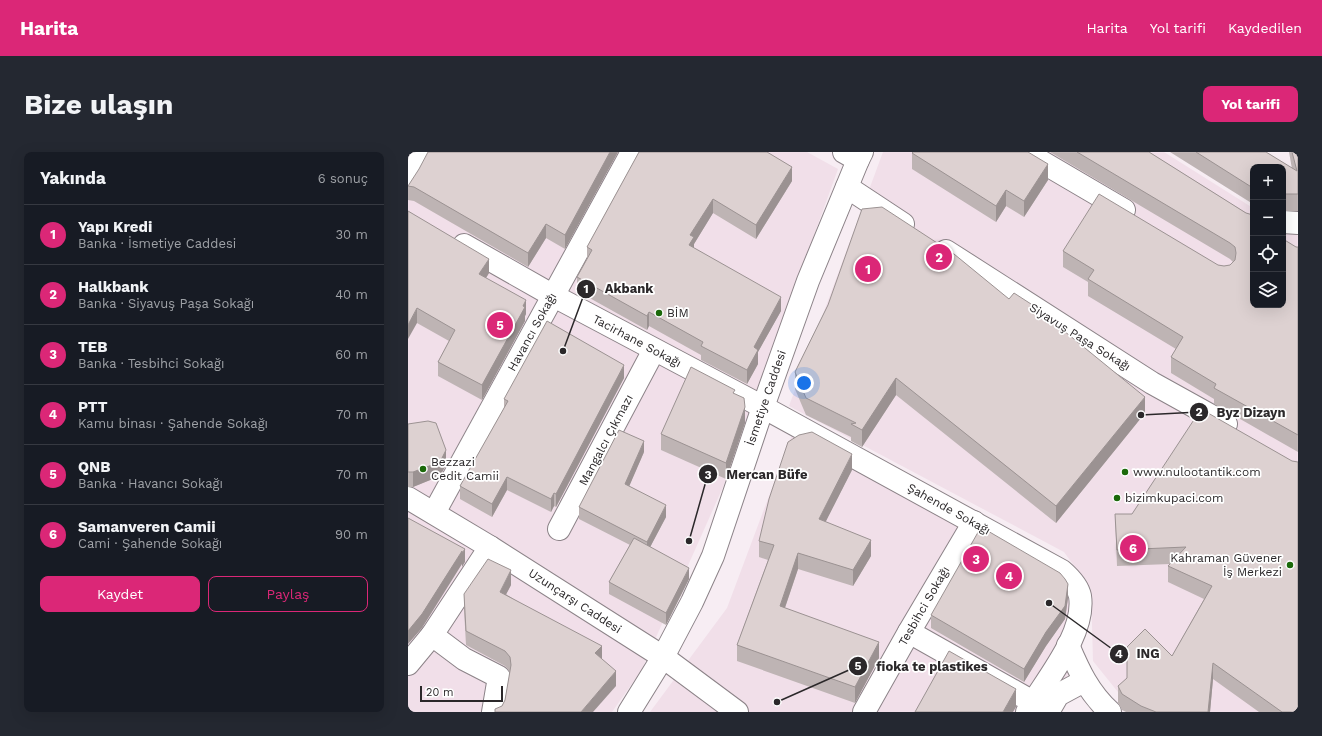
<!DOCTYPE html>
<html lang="tr">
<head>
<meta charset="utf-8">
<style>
	body { margin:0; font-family:"Work Sans",sans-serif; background:#242831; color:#f1f3f6 }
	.controls { position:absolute; right:12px; top:12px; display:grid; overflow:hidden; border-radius:8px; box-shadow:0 4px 16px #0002 }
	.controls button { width:36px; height:36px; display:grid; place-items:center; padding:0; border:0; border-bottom:1px solid #363941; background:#171b24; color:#f1f3f6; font:20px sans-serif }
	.scale { position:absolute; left:12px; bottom:10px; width:83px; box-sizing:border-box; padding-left:4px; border:2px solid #2b282a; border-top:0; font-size:11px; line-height:14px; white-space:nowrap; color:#2b282a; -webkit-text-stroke:3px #fff; paint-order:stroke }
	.you { position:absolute; left:396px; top:231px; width:14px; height:14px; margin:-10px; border:3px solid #fff; border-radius:50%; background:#1a73e8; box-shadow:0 0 0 6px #1a73e833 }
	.badge { display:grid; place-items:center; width:26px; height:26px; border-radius:50%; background:#db2777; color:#fff; font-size:13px; font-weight:700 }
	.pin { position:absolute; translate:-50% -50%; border:2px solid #fff; box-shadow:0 1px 4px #0006 }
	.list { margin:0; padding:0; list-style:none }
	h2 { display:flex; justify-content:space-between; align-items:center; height:52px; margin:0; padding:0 16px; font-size:17px }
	h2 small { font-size:13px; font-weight:400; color:#9ea1a6 }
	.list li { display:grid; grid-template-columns:26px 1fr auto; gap:12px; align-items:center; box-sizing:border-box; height:60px; padding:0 16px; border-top:1px solid #363941 }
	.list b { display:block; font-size:15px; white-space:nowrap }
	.list p { margin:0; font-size:13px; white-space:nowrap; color:#9ea1a6 }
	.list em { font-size:13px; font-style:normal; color:#9ea1a6 }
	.actions { display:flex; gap:8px; padding:12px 16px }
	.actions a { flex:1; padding:9px 0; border:1px solid #db2777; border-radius:8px; text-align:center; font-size:14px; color:#db2777 }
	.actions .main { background:#db2777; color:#fff }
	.icon { flex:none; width:22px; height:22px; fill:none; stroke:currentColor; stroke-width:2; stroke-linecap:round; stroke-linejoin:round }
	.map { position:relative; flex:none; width:890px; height:560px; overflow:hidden; border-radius:8px }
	header { display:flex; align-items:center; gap:24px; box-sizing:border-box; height:56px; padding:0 20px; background:#db2777; color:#fff }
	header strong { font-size:19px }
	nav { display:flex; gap:22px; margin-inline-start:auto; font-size:14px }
	.intro { display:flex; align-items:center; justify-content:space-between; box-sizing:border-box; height:96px; padding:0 24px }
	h1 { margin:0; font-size:28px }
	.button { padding:10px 18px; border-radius:8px; background:#db2777; color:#fff; font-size:14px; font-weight:700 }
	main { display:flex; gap:24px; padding:0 24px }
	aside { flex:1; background:#171b24; border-radius:8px; box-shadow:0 4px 16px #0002 }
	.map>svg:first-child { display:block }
	.built { fill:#f1dfe9 }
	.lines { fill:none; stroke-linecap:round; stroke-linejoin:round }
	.minor-casing { stroke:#8c8388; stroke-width:24 }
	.major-casing { stroke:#8c8388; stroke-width:24 }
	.minor { stroke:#fff; stroke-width:22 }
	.major { stroke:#fff; stroke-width:22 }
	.wall { fill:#beb4b4 }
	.shaded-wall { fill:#9b9292 }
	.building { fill:#ddd1d1; stroke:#9b9292 }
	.poi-dot { fill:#1b690a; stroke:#fff; stroke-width:1.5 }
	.labels { text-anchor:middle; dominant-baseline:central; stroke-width:3.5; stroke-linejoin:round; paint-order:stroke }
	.poi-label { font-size:12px; fill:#2b282a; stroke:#fff; text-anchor:start }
	.street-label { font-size:12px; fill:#2b282a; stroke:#fff }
	.leader { fill:none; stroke:#2b282a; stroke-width:1.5 }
	.callout-dot { fill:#2b282a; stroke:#fff; stroke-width:1.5 }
	.mark-label { font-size:12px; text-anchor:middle; font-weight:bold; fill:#fff }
	.callout-label { font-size:13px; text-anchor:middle; font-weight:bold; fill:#2b282a; stroke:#fff; stroke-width:3.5; stroke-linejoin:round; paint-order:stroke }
</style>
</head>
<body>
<header>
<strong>Harita</strong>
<nav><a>Harita</a><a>Yol tarifi</a><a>Kaydedilen</a></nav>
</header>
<div class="intro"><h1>Bize ulaşın</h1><a class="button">Yol tarifi</a></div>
<main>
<aside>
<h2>Yakında<small>6 sonuç</small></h2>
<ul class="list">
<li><span class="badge">1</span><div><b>Yapı Kredi</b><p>Banka · İsmetiye Caddesi</p></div><em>30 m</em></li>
<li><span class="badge">2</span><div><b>Halkbank</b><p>Banka · Siyavuş Paşa Sokağı</p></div><em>40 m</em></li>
<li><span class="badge">3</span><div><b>TEB</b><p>Banka · Tesbihci Sokağı</p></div><em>60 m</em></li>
<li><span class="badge">4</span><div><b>PTT</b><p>Kamu binası · Şahende Sokağı</p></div><em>70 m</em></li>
<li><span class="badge">5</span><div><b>QNB</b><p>Banka · Havancı Sokağı</p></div><em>70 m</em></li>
<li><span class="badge">6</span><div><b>Samanveren Camii</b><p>Cami · Şahende Sokağı</p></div><em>90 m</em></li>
</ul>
<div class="actions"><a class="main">Kaydet</a><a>Paylaş</a></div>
</aside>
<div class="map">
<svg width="890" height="560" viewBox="0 0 890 560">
	<rect width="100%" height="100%" fill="#f7edf3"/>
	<!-- built -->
	<g class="built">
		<polygon points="0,0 399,0 430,17 315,335 233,519 204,560 0,560"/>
		<polygon points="475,0 756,0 845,56 845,153 875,153 875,74 890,84 890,560 748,560 714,545 685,509 683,437 656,400 381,254"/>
		<polygon points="385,280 658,433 667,448 669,509 635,560 242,560 319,456"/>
	</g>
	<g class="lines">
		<!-- minor casing -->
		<g class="minor-casing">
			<g id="minor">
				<polyline points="617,0 716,58"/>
				<polyline points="0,25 13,0"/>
				<polyline points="439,35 495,72"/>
				<polyline points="875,70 890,71"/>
				<path d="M56,93L144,143L355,255L654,419C662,426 670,434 672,444C678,482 637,529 619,560"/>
				<polyline points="538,99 744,231 818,272"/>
				<polyline points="0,346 82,395 255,505 329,560"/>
				<polyline points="26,361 224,0"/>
				<polyline points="151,377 246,198"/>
				<polyline points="501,480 625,550"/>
				<polyline points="24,483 56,507 91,525 85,560"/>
				<path d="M660,493C671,519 681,541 702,560"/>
				<polyline points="0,512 24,483 82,395"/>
				<polyline points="221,560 255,505 284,450 305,404 355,255 400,129 450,8"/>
				<polyline points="456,560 501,480 566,370"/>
				<polyline points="640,560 650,543 676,529"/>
			</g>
		</g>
		<!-- major casing -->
		<g class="major-casing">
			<polyline id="major" points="436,0 450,8 454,0"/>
		</g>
		<!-- minor -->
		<use href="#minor" class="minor"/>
		<!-- major -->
		<use href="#major" class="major"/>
	</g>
	<!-- wall -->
	<g class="wall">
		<polygon points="210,0 157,97 138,86 120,115 6,49 0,48 0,34"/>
		<polygon points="231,0 384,29 348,87 305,61 286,92 286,96 373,159 350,200 350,212 339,232 293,208 293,203 241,174 239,178 169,139 169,125 179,107 179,95"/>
		<polygon points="642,0 741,0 838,61 845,153 888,95 890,95 890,300 806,252 806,247 763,221 763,205 768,197 680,144 680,130 655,115 655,99 810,113 816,114 822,113 825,110 822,107"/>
		<polygon points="762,0 858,0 884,17 881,0 890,0 890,59 875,59 875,15 845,15 845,52"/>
		<polygon points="504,1 640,28 616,65 598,54 588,70 504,17"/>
		<polygon points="0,59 81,121 78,126 118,162 117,164 117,169 74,248 30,224 30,210 41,189 9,171"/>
		<polygon points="420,153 737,261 648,371 488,243 454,295 443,289 443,285 398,263 387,237 387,220"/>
		<polygon points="216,226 148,355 146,354 143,360 99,338 84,365 52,347 52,334 96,257 96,247"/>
		<polygon points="327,242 337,271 318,327 253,298 253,282"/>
		<polygon points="0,272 38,313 32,324 5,335 0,335"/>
		<polygon points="236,300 221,334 258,365 242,395 281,427 258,473 201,442 201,430 222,393 171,367 171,355"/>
		<polygon points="884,309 890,560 851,560 805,527 802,560 718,560 714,558 710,551 710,534 764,504 796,447 760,430 760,414 762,412 709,414 707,362 724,362"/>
		<polygon points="444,318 417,370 463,404 445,434 390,417 377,456 471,506 447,551 329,509 329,493 360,408 351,405 351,389"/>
		<polygon points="103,433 98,442 194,507 208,534 94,554 97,548 102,520 97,514 58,493 56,457 56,442"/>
		<polygon points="660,446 657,467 638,494 616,530 523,476 523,463"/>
	</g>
	<!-- shaded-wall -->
	<g class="shaded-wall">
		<polygon points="202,0 210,0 157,97 157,83"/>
		<polygon points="640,12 640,28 616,65 616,49"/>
		<polygon points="384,15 384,29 348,87 348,73"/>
		<polygon points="598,38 598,54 588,70 588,54"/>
		<polygon points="305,47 305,61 286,92 286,99 281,93 282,83"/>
		<polygon points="138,72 138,86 120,115 120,101"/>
		<polygon points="81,107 81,121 71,137 71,122"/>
		<polygon points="373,145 373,159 350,200 350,212 339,232 339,218 346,195"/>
		<polygon points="118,148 118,162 117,164 117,169 74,248 74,233"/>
		<polygon points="9,156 9,171 0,187 0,173"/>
		<polygon points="241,160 241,174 239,178 239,164"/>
		<polygon points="216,213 216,226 148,355 148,342"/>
		<polygon points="488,226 488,243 454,295 454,278"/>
		<polygon points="737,245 737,261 648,371 648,354"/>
		<polygon points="337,255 337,271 318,327 318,311"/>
		<polygon points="236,289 236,300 217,344 217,332"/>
		<polygon points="38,298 38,313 32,324 5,335 5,320"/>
		<polygon points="444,302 444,318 411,383 411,367"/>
		<polygon points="99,325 99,338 84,365 84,352"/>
		<polygon points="146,341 146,354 143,360 143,347"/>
		<polygon points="258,353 258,365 239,401 239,390"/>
		<polygon points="463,388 463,404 445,434 445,418"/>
		<polygon points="57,397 57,410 54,415 54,401"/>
		<polygon points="54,399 54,412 14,476 0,492 0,479"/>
		<polygon points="390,401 390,417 372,470 372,454"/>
		<polygon points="281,416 281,427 258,473 258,461"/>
		<polygon points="103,418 103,433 92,454 92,440"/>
		<polygon points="660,432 660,446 657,467 638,494 616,530 616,517"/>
		<polygon points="471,490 471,506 447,551 447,535"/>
		<polygon points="194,494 194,508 187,501"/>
		<polygon points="805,511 805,527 802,560 800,560"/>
		<polygon points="208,519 208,534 185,560 173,560"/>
		<polygon points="608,537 608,555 605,560 595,560"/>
	</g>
	<!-- building -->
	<g class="building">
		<polygon points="20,0 202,0 157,83 138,72 120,101 6,35 0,34 11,17"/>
		<polygon points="231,0 359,0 384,15 348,73 305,47 282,83 286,85 281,93 373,145 346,195 350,198 339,218 293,194 295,190 241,160 239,164 169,125 184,98 179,95"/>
		<polygon points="505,0 620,0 640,12 616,49 598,38 588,54 504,1"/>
		<polygon points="669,0 741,0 838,61 845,63 845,153 875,153 875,87 888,95 890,95 890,283 806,236 808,232 763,205 775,185 680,127 686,118 655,99 691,42 810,113 816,114 822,113 827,108 828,101 827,95 822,91"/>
		<polygon points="788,0 858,0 889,19 884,0 890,0 890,42 875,42 875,15 845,15 845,36"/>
		<polygon points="474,55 546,102 601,147 606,141 623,152 737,245 648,354 488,226 454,278 443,272 448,271 398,246 387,220 420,153 454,57"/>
		<polygon points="0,59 81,107 71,122 118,148 115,154 117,155 74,233 30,210 47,178 9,156 0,173"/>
		<polygon points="139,169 216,213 148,342 146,341 143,347 99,325 84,352 52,334 100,249 96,247"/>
		<polygon points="283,215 327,238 325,241 336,246 337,255 318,311 253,282"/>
		<polygon points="793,257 884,309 890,310 890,560 874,560 805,511 800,560 748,560 733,554 714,542 710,534 719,526 719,495 737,477 764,504 804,434 760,414 778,395 709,398 707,362 724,362"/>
		<polygon points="20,269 28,271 38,298 32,310 5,320 0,320 0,272"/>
		<polygon points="211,278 236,289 217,332 258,353 239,390 171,355"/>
		<polygon points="404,280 444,302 411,367 463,388 445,418 390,401 372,454 471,490 447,535 329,493 366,393 351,389 361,347 380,290 391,283"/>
		<polygon points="0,366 57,397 54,401 54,399 14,462 0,479"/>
		<polygon points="573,375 652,421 657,427 660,432 657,454 638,480 616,517 523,463"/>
		<polygon points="226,386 281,416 258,461 201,430"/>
		<polygon points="80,407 103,418 92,440 194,494 187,501 208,519 173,560 87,560 87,557 94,554 97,548 103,513 102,505 97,499 58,479 56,442"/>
		<polygon points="541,499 608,537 595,560 507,560"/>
	</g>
	<!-- markers -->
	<g class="poi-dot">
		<circle cx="251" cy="161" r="4"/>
		<circle cx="15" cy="317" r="4"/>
		<circle cx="717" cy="320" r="4"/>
		<circle cx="709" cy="346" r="4"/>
		<circle cx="882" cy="413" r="4"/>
	</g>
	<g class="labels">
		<!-- poi labels -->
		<g class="poi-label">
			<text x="259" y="161">BİM</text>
			<text x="23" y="310">Bezzazi<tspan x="23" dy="14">Cedit Camii</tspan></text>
			<text x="725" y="320">www.nulootantik.com</text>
			<text x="717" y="346">bizimkupaci.com</text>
			<text x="874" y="406" text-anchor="end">Kahraman Güvener<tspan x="874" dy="14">İş Merkezi</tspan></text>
		</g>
		<!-- street labels -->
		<g class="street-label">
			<text transform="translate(124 180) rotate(-61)">Havancı Sokağı</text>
			<text transform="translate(672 185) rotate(32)">Siyavuş Paşa Sokağı</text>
			<text transform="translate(229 189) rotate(28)">Tacirhane Sokağı</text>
			<text transform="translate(358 246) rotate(-71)">İsmetiye Caddesi</text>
			<text transform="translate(198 288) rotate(-62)">Mangalcı Çıkmazı</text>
			<text transform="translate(541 357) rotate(29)">Şahende Sokağı</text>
			<text transform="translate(167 449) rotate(33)">Uzunçarşı Caddesi</text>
			<text transform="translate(516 454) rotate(-60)">Tesbihci Sokağı</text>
		</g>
	</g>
	<!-- callouts -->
	<path class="leader" d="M155 199L178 137M733 263L791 260M281 389L300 322M641 451L711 502M369 550L450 514"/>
	<g class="callout-dot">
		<circle cx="155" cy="199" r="4"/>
		<circle cx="733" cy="263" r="4"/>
		<circle cx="281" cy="389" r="4"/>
		<circle cx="641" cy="451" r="4"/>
		<circle cx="369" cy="550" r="4"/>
		<circle cx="178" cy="137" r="10"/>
		<circle cx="791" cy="260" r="10"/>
		<circle cx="300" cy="322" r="10"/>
		<circle cx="711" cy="502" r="10"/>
		<circle cx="450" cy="514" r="10"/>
	</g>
	<g class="mark-label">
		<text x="178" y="141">1</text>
		<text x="791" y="264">2</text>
		<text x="300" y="327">3</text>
		<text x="711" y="506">4</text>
		<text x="450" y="518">5</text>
	</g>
	<g class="callout-label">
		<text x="221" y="141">Akbank</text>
		<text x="843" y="265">Byz Dizayn</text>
		<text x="359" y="327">Mercan Büfe</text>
		<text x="740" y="506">ING</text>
		<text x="524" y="519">fioka te plastikes</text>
	</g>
</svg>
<div class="controls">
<button>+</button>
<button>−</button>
<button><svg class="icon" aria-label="locate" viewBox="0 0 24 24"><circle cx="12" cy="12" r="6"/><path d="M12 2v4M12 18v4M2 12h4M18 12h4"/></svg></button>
<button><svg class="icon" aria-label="layers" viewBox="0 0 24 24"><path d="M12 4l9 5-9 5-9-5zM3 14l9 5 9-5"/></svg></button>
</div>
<div class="scale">20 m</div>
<div class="you"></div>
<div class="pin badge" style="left:460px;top:117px">1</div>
<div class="pin badge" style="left:531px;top:105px">2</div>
<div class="pin badge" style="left:568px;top:407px">3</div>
<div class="pin badge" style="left:601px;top:424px">4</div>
<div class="pin badge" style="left:92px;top:173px">5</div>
<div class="pin badge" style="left:725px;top:396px">6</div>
</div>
</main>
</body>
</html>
